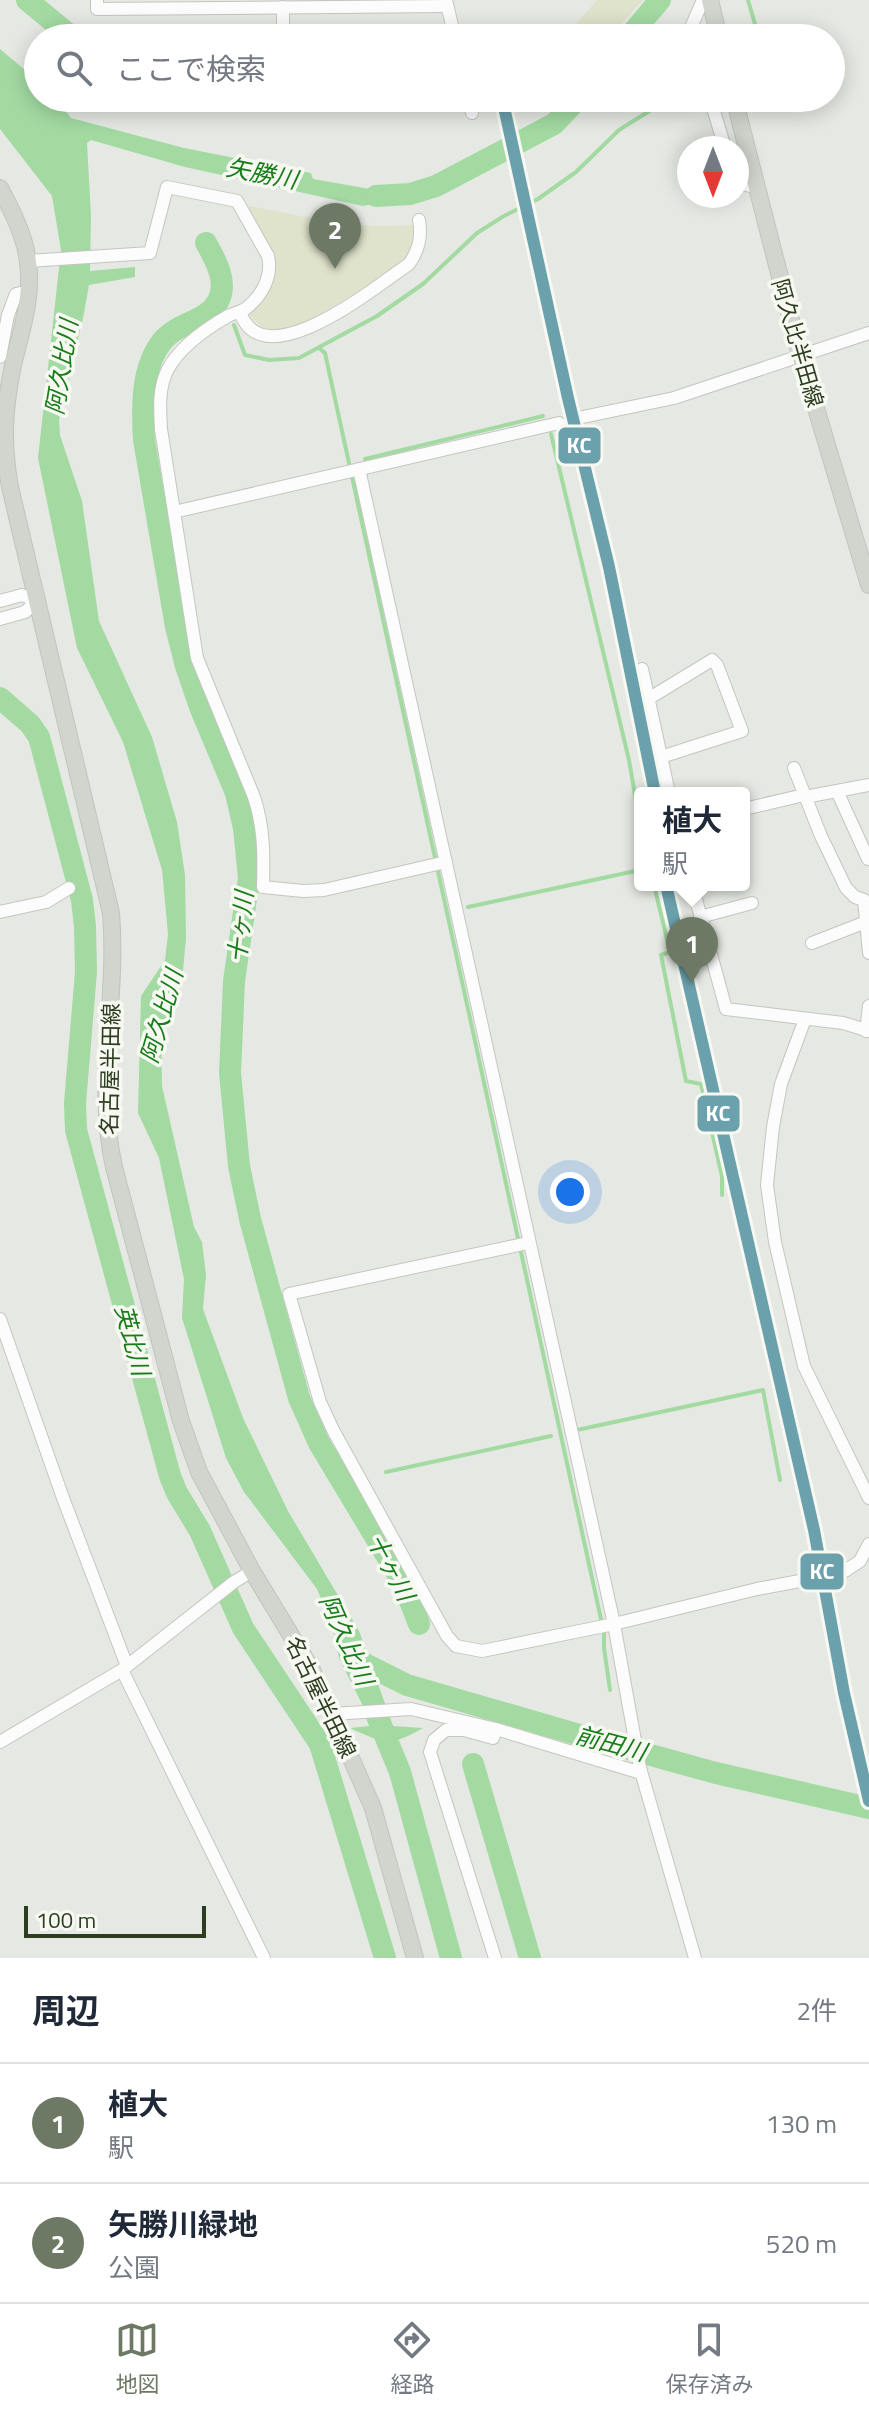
<!DOCTYPE html>
<html lang="ja">
<head>
<meta charset="utf-8">
<style>
	body { margin:0; font-family:"Titillium Web","Noto Sans JP",sans-serif; background:#f6f6f7; color:#1f2937 }
	.compass { position:absolute; left:677px; top:136px; width:72px; height:72px; border-radius:50%; background:#fff; box-shadow:0 4px 20px #0003; rotate:180deg }
	.scale { position:absolute; left:24px; bottom:20px; width:182px; box-sizing:border-box; padding-left:8px; border:4px solid #2c3d20; border-top:0; font-size:22px; line-height:28px; white-space:nowrap; color:#2c3d20; -webkit-text-stroke:6px #f6f8f1; paint-order:stroke }
	.you { position:absolute; left:570px; top:1192px; width:28px; height:28px; margin:-20px; border:6px solid #fff; border-radius:50%; background:#1a73e8; box-shadow:0 0 0 12px #1a73e833 }
	.badge { display:grid; place-items:center; width:52px; height:52px; border-radius:50%; background:#6d7964; color:#fff; font-size:26px; font-weight:700 }
	.pin { position:absolute; translate:-50% -66px; filter:drop-shadow(0 2px 4px #0008) }
	.pin::after { content:''; position:absolute; top:42px; width:28px; height:24px; background:inherit; clip-path:polygon(0 0,100% 0,50% 100%) }
	.popup { position:absolute; left:634px; top:787px; width:116px; height:104px; box-sizing:border-box; display:grid; place-content:center; border-radius:8px; background:#fff; filter:drop-shadow(0 2px 6px #0005); font-size:26px; white-space:nowrap; color:#747a83 }
	.popup b { font-size:30px; color:#1f2937 }
	.popup::after { content:''; position:absolute; left:50%; top:100%; margin-left:-16px; border:16px solid transparent; border-top-color:#fff }
	.list { margin:0; padding:0; list-style:none }
	h2 { display:flex; justify-content:space-between; align-items:center; height:104px; margin:0; padding:0 32px; font-size:34px }
	h2 small { font-size:26px; font-weight:400; color:#747a83 }
	.list li { display:grid; grid-template-columns:52px 1fr auto; gap:24px; align-items:center; box-sizing:border-box; height:120px; padding:0 32px; border-top:2px solid #e0e1e3 }
	.list b { display:block; font-size:30px; white-space:nowrap }
	.list p { margin:0; font-size:26px; white-space:nowrap; color:#747a83 }
	.list em { font-size:26px; font-style:normal; color:#747a83 }
	.icon { flex:none; width:44px; height:44px; fill:none; stroke:currentColor; stroke-width:2; stroke-linecap:round; stroke-linejoin:round }
	.map { position:relative; flex:none; width:869px; height:1958px; overflow:hidden }
	.search { position:absolute; background:#fff; box-shadow:0 4px 20px #0003; left:24px; right:24px; top:24px; height:88px; display:flex; align-items:center; gap:20px; box-sizing:border-box; padding:0 28px; border-radius:44px; color:#747a83; font-size:30px }
	.sheet { height:344px; background:#fff }
	nav { display:flex; justify-content:space-around; align-items:center; box-sizing:border-box; height:112px; border-top:2px solid #e0e1e3; background:#fff; font-size:22px; color:#747a83 }
	nav a { display:grid; justify-items:center; gap:4px }
	nav .on { color:#6d7964 }
	.map>svg:first-child { display:block }
	.green { fill:#dfe3cb }
	.water { fill:#a2daa2 }
	.lines { fill:none; stroke-linecap:round; stroke-linejoin:round }
	.stream { stroke:#a2daa2; stroke-width:4 }
	.river { stroke:#a2daa2; stroke-width:22 }
	.minor-tunnel { stroke:#c1c7bc; stroke-width:12; stroke-dasharray:12 6; stroke-linecap:butt }
	.minor-casing { stroke:#c3c6c0; stroke-width:14 }
	.major-casing { stroke:#c0c5bb; stroke-width:18 }
	.minor { stroke:#fbfcfb; stroke-width:12 }
	.major { stroke:#d1d5cd; stroke-width:16 }
	.rail-1-casing { stroke:#f6f8f1; stroke-width:18 }
	.rail-1 { stroke:#6ba1ac; stroke-width:12 }
	.labels { text-anchor:middle; dominant-baseline:central; stroke-width:7; stroke-linejoin:round; paint-order:stroke }
	.street-label { font-size:22px; fill:#2c3d20; stroke:#f6f8f1 }
	.water-label { font-size:24px; font-style:italic; fill:#177c19; stroke:#f6f8f1 }
	.line-badge { stroke:#f6f8f1; stroke-width:3 }
	.badge-label { font-size:22px; text-anchor:middle; font-weight:bold; fill:#fff }
</style>
</head>
<body>
<div class="map">
<svg width="869" height="1958" viewBox="0 0 869 1958">
	<rect width="100%" height="100%" fill="#e6e9e3"/>
	<!-- green -->
	<g class="green">
		<polygon points="597,0 643,0 608,38 564,38"/>
		<path d="M250,206C306,216 360,232 416,224L418,233L406,262L306,323L277,331L262,327L250,316V311C292,266 274,256 248,209Z"/>
	</g>
	<!-- water -->
	<path class="water" d="M0,49L38,81V98H56L71,118L184,148L311,173L313,179L410,196L363,206L185,167L91,140L87,143L91,216L90,271L135,267V277L89,285L83,318L59,420L60,435L82,501L99,621L152,737L177,822L185,875L186,938L182,981L161,1034L162,1086L194,1227L202,1242L206,1275L203,1309L243,1418L288,1511L359,1631L393,1726L423,1728C389,1747 385,1744 350,1728L370,1726L364,1708L339,1658L333,1628L317,1589L244,1492L226,1458L182,1318L184,1279L159,1158L138,1113L141,996L165,960L168,934L162,870L123,742L77,648L38,458L61,250L52,196L0,129Z"/>
	<g class="lines">
		<!-- stream -->
		<g class="stream">
			<polyline points="748,0 759,38"/>
			<polyline points="234,325 245,355 269,360 299,358 377,316 423,284 477,233 504,216 538,199 576,172 619,130 670,98"/>
			<polyline points="319,348 325,353 604,1633 604,1648 610,1690"/>
			<polyline points="551,434 629,760 640,824"/>
			<polyline points="365,459 543,416"/>
			<polyline points="654,885 670,952 661,955 686,1081 701,1084 722,1176 722,1195"/>
			<polyline points="468,907 640,870"/>
			<polyline points="577,1430 763,1390 780,1480"/>
			<polyline points="386,1472 551,1436"/>
		</g>
		<!-- river -->
		<g class="river">
			<polyline points="27,0 73,38"/>
			<polyline points="628,38 660,0"/>
			<polyline points="376,196 410,194 436,186 554,124 579,98"/>
			<path d="M206,243C219,265 234,295 206,314C193,323 176,326 164,339C141,366 142,407 144,440L176,627L186,666L200,707L236,793L244,828L249,878L234,981L230,1073L239,1166L250,1219L299,1398L319,1443L403,1583L419,1624"/>
			<polyline points="0,698 30,724 39,737 82,900 85,926 86,972 75,1103 76,1130 170,1476 177,1493 200,1531 243,1628 320,1744 385,1958"/>
			<polyline points="359,1661 407,1685 600,1741 716,1773 869,1808"/>
			<polyline points="377,1716 400,1772 451,1958"/>
			<polyline points="473,1764 530,1958"/>
		</g>
		<!-- minor-tunnel -->
		<polyline class="minor-tunnel" points="805,1580 845,1571"/>
		<!-- minor casing -->
		<g class="minor-casing">
			<g id="minor">
				<polyline points="97,0 97,9 447,6"/>
				<polyline points="446,0 455,38"/>
				<polyline points="283,7 283,38"/>
				<polyline points="691,38 689,32 703,0"/>
				<polyline points="283,98 283,104"/>
				<polyline points="468,98 472,113"/>
				<polyline points="710,98 725,148"/>
				<polyline points="737,183 755,187"/>
				<path d="M28,261L150,253L167,187L237,201L268,256C273,277 261,297 245,309C239,313 233,313 228,316C207,328 180,347 168,369C158,388 160,409 161,429L197,658L254,797C264,827 264,855 263,887L303,891L324,890L446,862"/>
				<path d="M240,312C263,380 378,285 409,264C419,250 422,237 419,220"/>
				<polyline points="0,357 8,315 16,294 29,291"/>
				<polyline points="578,418 674,398 869,333"/>
				<polyline points="359,469 614,1624 640,1768 695,1958"/>
				<polyline points="174,512 559,423"/>
				<polyline points="0,601 22,595 37,601 25,612 0,619"/>
				<polyline points="642,669 669,793"/>
				<polyline points="648,699 712,660 717,665 742,731 661,757"/>
				<polyline points="794,768 821,836 846,888 855,897 864,900 869,953"/>
				<polyline points="837,791 868,859"/>
				<polyline points="805,797 869,785"/>
				<polyline points="744,809 804,795"/>
				<polyline points="692,885 726,1009 843,1023 869,1031"/>
				<polyline points="0,912 46,902 69,888"/>
				<polyline points="700,917 752,903"/>
				<polyline points="812,943 866,922"/>
				<polyline points="805,1019 781,1084 773,1127 767,1185 775,1242 804,1366 869,1498"/>
				<polyline points="866,1031 869,1006"/>
				<polyline points="528,1243 289,1294 320,1402 333,1430 447,1636 456,1646 482,1651 614,1624 757,1589 805,1580"/>
				<polyline points="0,1319 63,1498 127,1666"/>
				<polyline points="845,1571 860,1561 869,1544"/>
				<polyline points="122,1670 264,1958"/>
				<polyline points="332,1714 411,1709 496,1729 641,1773"/>
				<polyline points="0,1742 122,1670 234,1582 252,1571"/>
				<polyline points="495,1958 430,1752 434,1740 446,1730 464,1730 493,1738 496,1729"/>
			</g>
		</g>
		<!-- major casing -->
		<g class="major-casing">
			<g id="major">
				<polyline points="710,0 719,38"/>
				<polyline points="734,98 800,355 869,585"/>
				<path d="M0,188C12,211 25,236 28,262C33,298 21,331 13,365C4,409 2,443 10,487L111,913C118,998 95,1083 114,1167L181,1421L199,1472L252,1571L312,1670L373,1808L415,1958"/>
			</g>
		</g>
		<!-- minor -->
		<use href="#minor" class="minor"/>
		<!-- major -->
		<use href="#major" class="major"/>
		<!-- rail-1 casing -->
		<g class="rail-1-casing">
			<g id="rail-1">
				<polyline points="502,98 568,398 609,567 655,793"/>
				<polyline points="666,885 814,1530 844,1693 869,1801"/>
			</g>
		</g>
		<!-- rail-1 -->
		<use href="#rail-1" class="rail-1"/>
	</g>
	<g class="labels">
		<!-- street labels -->
		<g class="street-label">
			<text transform="translate(798 343) rotate(74)">阿久比半田線</text>
			<text transform="translate(110 1069) rotate(-89)">名古屋半田線</text>
			<text transform="translate(321 1697) rotate(64)">名古屋半田線</text>
		</g>
		<!-- water labels -->
		<g class="water-label">
			<text transform="translate(262 173) rotate(11)">矢勝川</text>
			<text transform="translate(61 367) rotate(-81)">阿久比川</text>
			<text transform="translate(240 927) rotate(-84)">十ヶ川</text>
			<text transform="translate(161 1016) rotate(-74)">阿久比川</text>
			<text transform="translate(133 1340) rotate(75)">英比川</text>
			<text transform="translate(391 1567) rotate(62)">十ヶ川</text>
			<text transform="translate(347 1640) rotate(66)">阿久比川</text>
			<text transform="translate(611 1743) rotate(15)">前田川</text>
		</g>
	</g>
	<g class="line-badge">
		<rect x="557" y="426" width="45" height="39" rx="8" fill="#6ba1ac"/>
		<rect x="696" y="1094" width="45" height="39" rx="8" fill="#6ba1ac"/>
		<rect x="799" y="1552" width="46" height="39" rx="8" fill="#6ba1ac"/>
	</g>
	<g class="badge-label">
		<text x="579" y="453">KC</text>
		<text x="718" y="1121">KC</text>
		<text x="822" y="1579">KC</text>
	</g>
</svg>
<svg class="compass" viewBox="-18 -18 36 36"><path d="M0-13l5 13h-10z" fill="#e53935"/><path d="M0 13l5-13h-10z" fill="#747a83"/></svg>
<div class="scale">100 m</div>
<div class="you"></div>
<div class="pin badge" style="left:692px;top:983px">1</div>
<div class="popup"><b>植大</b>駅</div>
<div class="pin badge" style="left:335px;top:269px">2</div>
<div class="search"><svg class="icon" aria-label="search" viewBox="0 0 24 24"><circle cx="10" cy="10" r="6"/><path d="M15 15l6 6"/></svg>ここで検索</div>
</div>
<section class="sheet">
<h2>周辺<small>2件</small></h2>
<ul class="list">
<li><span class="badge">1</span><div><b>植大</b><p>駅</p></div><em>130 m</em></li>
<li><span class="badge">2</span><div><b>矢勝川緑地</b><p>公園</p></div><em>520 m</em></li>
</ul>
</section>
<nav>
<a class="on"><svg class="icon" aria-label="map" viewBox="0 0 24 24"><path d="M3 6l6-2 6 2 6-2v14l-6 2-6-2-6 2zM9 4v14M15 6v14"/></svg>地図</a>
<a><svg class="icon" aria-label="directions" viewBox="0 0 24 24"><path d="M12 3l9 9-9 9-9-9zM9 14v-3h6M13 9l2 2-2 2"/></svg>経路</a>
<a><svg class="icon" aria-label="saved" viewBox="0 0 24 24"><path d="M7 4h10v16l-5-4-5 4z"/></svg>保存済み</a>
</nav>
</body>
</html>
